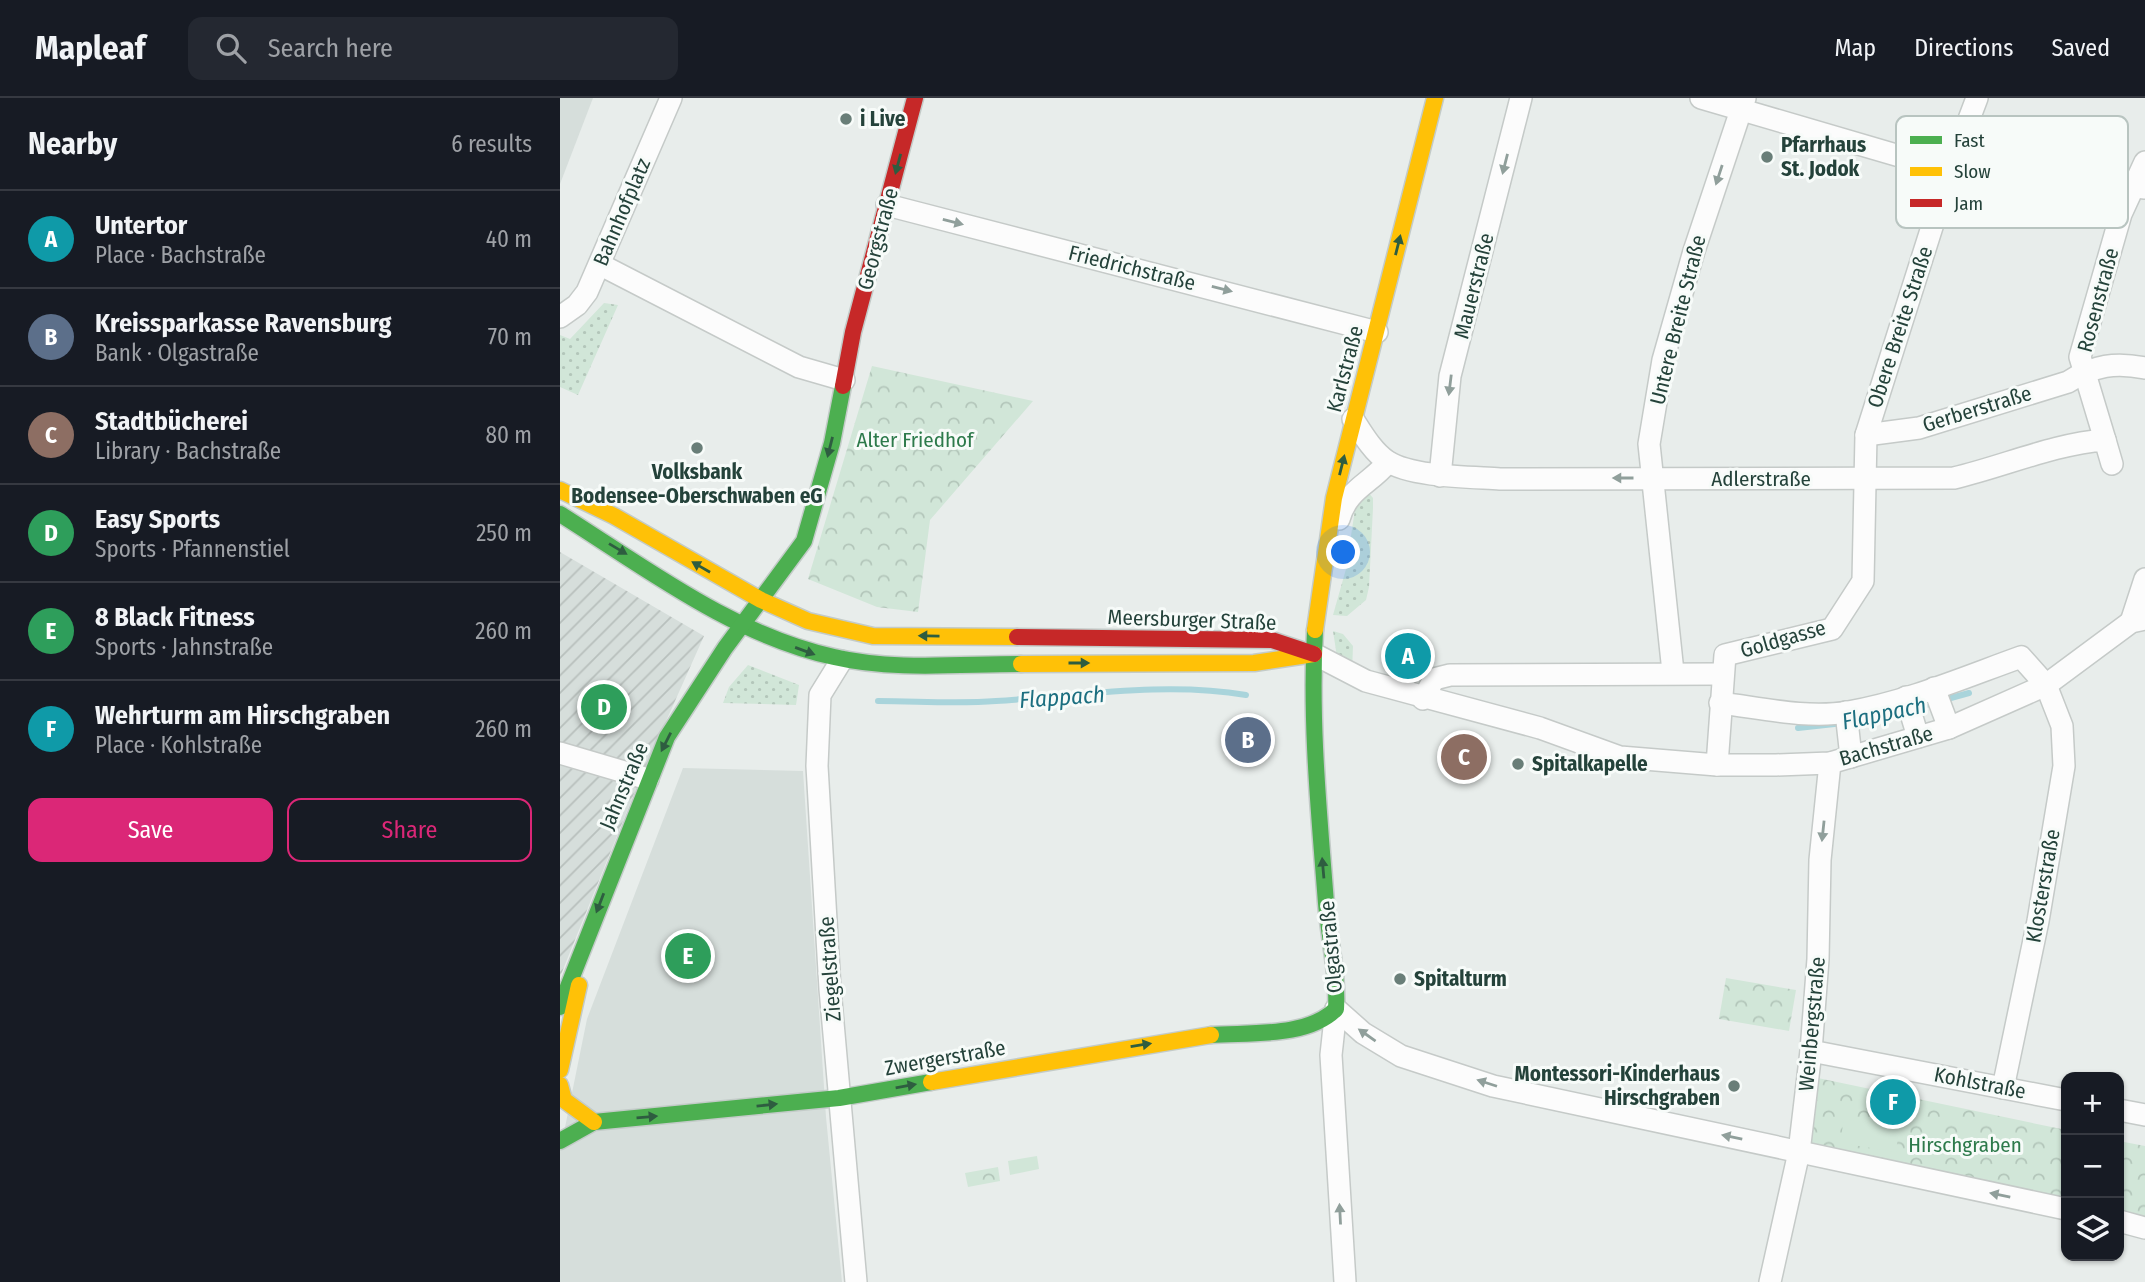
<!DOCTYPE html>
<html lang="en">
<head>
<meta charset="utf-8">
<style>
	body { margin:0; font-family:"Fira Sans Condensed",sans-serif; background:#242831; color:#f1f3f6 }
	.controls { position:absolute; right:21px; bottom:21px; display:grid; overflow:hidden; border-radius:14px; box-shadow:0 2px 5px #0004 }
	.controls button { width:63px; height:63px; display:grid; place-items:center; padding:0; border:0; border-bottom:2px solid #363941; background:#171b24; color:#f1f3f6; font:35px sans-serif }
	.you { position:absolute; left:784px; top:455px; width:24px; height:24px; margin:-18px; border:5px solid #fff; border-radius:50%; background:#1a73e8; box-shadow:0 0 0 10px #1a73e833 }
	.badge { display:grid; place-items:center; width:46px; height:46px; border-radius:50%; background:#db2777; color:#fff; font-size:23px; font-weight:700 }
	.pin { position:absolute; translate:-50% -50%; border:4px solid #fff; box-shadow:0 2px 7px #0006 }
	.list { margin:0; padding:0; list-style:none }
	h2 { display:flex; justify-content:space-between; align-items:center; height:91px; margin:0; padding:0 28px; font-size:30px }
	h2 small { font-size:23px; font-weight:400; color:#9ea1a6 }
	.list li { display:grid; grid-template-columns:46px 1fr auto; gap:21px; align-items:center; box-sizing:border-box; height:98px; padding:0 28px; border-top:2px solid #363941 }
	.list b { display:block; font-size:26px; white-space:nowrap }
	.list p { margin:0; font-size:23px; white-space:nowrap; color:#9ea1a6 }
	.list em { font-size:23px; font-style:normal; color:#9ea1a6 }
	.actions { display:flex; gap:14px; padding:21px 28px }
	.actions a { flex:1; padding:16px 0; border:2px solid #db2777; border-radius:14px; text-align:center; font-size:24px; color:#db2777 }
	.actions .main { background:#db2777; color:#fff }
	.icon { flex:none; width:38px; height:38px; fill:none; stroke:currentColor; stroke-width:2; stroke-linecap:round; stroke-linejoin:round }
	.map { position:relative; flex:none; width:1585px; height:1184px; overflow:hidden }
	header { display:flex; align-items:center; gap:42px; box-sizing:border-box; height:98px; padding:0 35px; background:#171b24; border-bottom:2px solid #363941 }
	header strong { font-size:33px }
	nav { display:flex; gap:38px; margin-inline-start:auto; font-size:24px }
	.search { width:490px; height:63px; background:#242831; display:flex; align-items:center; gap:18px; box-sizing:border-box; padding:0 24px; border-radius:14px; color:#9ea1a6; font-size:26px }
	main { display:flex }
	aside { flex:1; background:#171b24 }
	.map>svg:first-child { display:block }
	.built { fill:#d6dedb }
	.industrial { fill:url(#industrial-furrows) }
	.grass { fill:url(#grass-dots) }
	.park { fill:url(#park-crowns) }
	.pitch { fill:#d1e6d8 }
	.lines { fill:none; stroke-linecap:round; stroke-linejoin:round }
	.stream { stroke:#a9d4db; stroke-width:6 }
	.street-casing { stroke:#c5cac8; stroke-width:24 }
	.fast-casing { stroke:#c3cbc8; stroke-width:19 }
	.slow-casing { stroke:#c3cbc8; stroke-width:19 }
	.jam-casing { stroke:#c3cbc8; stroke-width:19 }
	.street { stroke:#fcfcfc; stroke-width:21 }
	.fast { stroke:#4caf50; stroke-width:16 }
	.slow { stroke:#ffc107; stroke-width:16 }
	.jam { stroke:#c62828; stroke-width:16 }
	.oneway { fill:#2e5d40 }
	.oneway2 { fill:#909f9b }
	.poi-dot { fill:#697e78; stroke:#f7fbf9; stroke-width:2.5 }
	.labels { text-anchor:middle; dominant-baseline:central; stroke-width:6; stroke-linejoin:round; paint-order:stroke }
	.poi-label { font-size:21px; font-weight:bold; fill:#24423a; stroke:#f7fbf9; text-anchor:start }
	.street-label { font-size:21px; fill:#24423a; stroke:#f7fbf9 }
	.park-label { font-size:21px; fill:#2d7a4b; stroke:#f7fbf9 }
	.water-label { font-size:23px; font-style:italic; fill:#1c6f80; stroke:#f7fbf9 }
	.key { fill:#f7fbf9; stroke:#b8c4c0; stroke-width:2 }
	.key-label { font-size:19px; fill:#24423a }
</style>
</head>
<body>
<header>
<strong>Mapleaf</strong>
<div class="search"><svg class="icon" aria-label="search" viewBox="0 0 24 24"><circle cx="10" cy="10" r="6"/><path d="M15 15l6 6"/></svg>Search here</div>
<nav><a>Map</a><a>Directions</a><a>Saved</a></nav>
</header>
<main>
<aside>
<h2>Nearby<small>6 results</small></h2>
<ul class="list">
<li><span class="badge" style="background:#0f9aa8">A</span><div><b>Untertor</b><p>Place · Bachstraße</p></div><em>40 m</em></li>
<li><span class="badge" style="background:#5c6f8a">B</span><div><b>Kreissparkasse Ravensburg</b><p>Bank · Olgastraße</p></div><em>70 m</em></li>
<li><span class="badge" style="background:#8d6e63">C</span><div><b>Stadtbücherei</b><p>Library · Bachstraße</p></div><em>80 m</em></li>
<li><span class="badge" style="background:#2e9e5b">D</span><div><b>Easy Sports</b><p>Sports · Pfannenstiel</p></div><em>250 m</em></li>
<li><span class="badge" style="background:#2e9e5b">E</span><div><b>8 Black Fitness</b><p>Sports · Jahnstraße</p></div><em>260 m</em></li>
<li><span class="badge" style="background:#0f9aa8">F</span><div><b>Wehrturm am Hirschgraben</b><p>Place · Kohlstraße</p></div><em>260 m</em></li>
</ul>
<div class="actions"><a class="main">Save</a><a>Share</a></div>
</aside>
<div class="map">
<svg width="1585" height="1184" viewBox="0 0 1585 1184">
	<defs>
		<pattern id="industrial-furrows" width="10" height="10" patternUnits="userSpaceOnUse" patternTransform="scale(1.75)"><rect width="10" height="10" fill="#d6dedb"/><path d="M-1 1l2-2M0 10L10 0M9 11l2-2" fill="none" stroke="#b8c0bd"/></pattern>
		<pattern id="grass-dots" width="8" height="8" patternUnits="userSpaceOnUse" patternTransform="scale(1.75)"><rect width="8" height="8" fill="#d1e6d8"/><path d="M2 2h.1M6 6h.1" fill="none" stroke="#b3c6ba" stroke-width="1.8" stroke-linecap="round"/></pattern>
		<pattern id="park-crowns" width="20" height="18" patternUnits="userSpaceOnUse" patternTransform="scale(1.75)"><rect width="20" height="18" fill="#d1e6d8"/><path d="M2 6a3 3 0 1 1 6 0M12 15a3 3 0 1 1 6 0" fill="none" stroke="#b3c6ba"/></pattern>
	</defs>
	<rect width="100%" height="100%" fill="#e8edeb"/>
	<!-- built -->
	<g class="built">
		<polygon points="0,0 33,0 0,86"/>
		<polygon points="123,670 243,673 266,1019 282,1184 0,1184 0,1054 27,921"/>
	</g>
	<!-- industrial -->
	<polygon class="industrial" points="0,454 144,538 78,686 0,879"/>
	<!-- grass -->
	<g class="grass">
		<polygon points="44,205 58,207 18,297 0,289 0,237 10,241"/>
		<polygon points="808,394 813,400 813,410 809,489 806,502 787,518 773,517 786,471 797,398"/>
		<polygon points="773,533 783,536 793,548 792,573 777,559"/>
		<polygon points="188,567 239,587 236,607 163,605 169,589"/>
	</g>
	<!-- park -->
	<g class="park">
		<polygon points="312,268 473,303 370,422 358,514 317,509 248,481"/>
		<polygon points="1166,880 1236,892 1229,933 1159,921"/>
		<polygon points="1253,979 1506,1032 1506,1105 1244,1050"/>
		<polygon points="1559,1043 1585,1048 1585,1122 1559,1117"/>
		<polygon points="438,1069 440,1083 408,1089 405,1075"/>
	</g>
	<!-- pitch -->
	<g class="pitch">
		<polygon points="1284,1021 1339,1030 1336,1054 1280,1045"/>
		<polygon points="477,1058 479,1071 450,1077 448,1063"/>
	</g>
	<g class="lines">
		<!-- stream -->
		<g class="stream">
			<path d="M318,603C357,603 397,606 436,603C517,598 605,583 686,597"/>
			<polyline points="1238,630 1311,622 1409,595"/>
		</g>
		<!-- street casing -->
		<g class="street-casing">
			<g id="street">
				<polyline points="1141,0 1360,64 1585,90"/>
				<polyline points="327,107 817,234"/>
				<polyline points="41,167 239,269 284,282"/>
				<polyline points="0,219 17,207 27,194 111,0"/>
				<path d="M793,321C802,335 813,354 827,363C851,379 911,379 940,381L1394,380C1445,368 1493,346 1545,342L1552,366"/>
				<path d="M1306,337L1359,330L1508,284C1534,267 1556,264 1585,270"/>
				<polyline points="1545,342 1520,259 1561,116 1585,64"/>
				<polyline points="880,378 890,278 961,0"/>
				<path d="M779,421C788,390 809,387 828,364"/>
				<polyline points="1571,524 1585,481"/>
				<polyline points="754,556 806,583 980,630 1060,659 1157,667 1216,667 1270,665 1389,630 1486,587 1571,524 1585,521"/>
				<polyline points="281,563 260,597 257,668 270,891 296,1184"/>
				<polyline points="1113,574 1089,346 1103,262 1134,153 1185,0"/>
				<polyline points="1374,590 1389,630"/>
				<polyline points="1346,599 1358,639"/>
				<polyline points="863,601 874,581 890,577 1162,576"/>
				<path d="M1160,605C1201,610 1247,621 1288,614C1347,604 1405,579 1461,559L1486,587L1502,628L1504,668L1478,823L1443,990"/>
				<polyline points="1286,614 1291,659"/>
				<polyline points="0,655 88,681"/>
				<polyline points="1157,667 1165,557 1272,531 1303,483 1306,337 1391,69 1417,0"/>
				<polyline points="776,911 803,935 841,958 933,988 1506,1111"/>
				<polyline points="776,911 771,957 785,1184"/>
				<polyline points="1251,953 1506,1002"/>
				<polyline points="1559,1012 1585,1017"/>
				<polyline points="1559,1123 1585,1130"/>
				<polyline points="1210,1184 1239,1054 1251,953 1258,861 1260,762 1270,665"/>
			</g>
		</g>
		<!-- fast casing -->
		<g class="fast-casing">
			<g id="fast">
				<path d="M0,416C86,470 173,537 274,559C334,573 400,566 461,566"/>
				<polyline points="0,909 107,639 165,550 244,443 272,345 283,288"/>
				<path d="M651,937C690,934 747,940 776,911C778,876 769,840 766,805C759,714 750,624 755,532"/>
				<polyline points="0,1043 34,1024 279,1000 371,984"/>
			</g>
		</g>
		<!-- slow casing -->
		<g class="slow-casing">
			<g id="slow">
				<polyline points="0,392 54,418 201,502 248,523 313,538 457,539"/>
				<polyline points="755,532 774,400 875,0"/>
				<polyline points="461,566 694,565 754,556"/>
				<polyline points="0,972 19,887"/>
				<polyline points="371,984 651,937"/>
				<polyline points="0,987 4,1002 34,1024"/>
			</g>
		</g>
		<!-- jam casing -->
		<g class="jam-casing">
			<g id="jam">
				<polyline points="283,288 293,234 355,0"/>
				<polyline points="457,539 712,542 754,556"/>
			</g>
		</g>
		<!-- street -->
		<use href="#street" class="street"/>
		<!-- fast -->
		<use href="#fast" class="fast"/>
		<!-- slow -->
		<use href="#slow" class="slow"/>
		<!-- jam -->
		<use href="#jam" class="jam"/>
	</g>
	<!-- one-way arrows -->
	<defs><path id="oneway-solid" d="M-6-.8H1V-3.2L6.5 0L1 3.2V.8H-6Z" transform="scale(1.75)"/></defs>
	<g class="oneway">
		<use href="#oneway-solid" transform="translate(338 66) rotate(105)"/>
		<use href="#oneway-solid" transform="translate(838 147) rotate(-76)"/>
		<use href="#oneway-solid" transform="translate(270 349) rotate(104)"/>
		<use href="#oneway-solid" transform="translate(782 367) rotate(-76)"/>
		<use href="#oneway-solid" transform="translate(58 451) rotate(31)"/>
		<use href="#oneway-solid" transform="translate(141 469) rotate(-150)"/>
		<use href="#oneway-solid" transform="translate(369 538) rotate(-179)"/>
		<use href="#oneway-solid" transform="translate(245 553) rotate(20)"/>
		<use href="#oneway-solid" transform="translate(519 565)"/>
		<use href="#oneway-solid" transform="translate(106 644) rotate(117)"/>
		<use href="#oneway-solid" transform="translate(763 770) rotate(-95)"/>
		<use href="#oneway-solid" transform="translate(40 805) rotate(111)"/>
		<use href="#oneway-solid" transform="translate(581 947) rotate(-9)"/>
		<use href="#oneway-solid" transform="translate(346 988) rotate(-10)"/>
		<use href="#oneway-solid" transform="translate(207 1007) rotate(-6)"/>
		<use href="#oneway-solid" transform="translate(87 1019) rotate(-5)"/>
	</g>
	<g class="oneway2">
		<use href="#oneway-solid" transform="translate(945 66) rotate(104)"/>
		<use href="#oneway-solid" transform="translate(1159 77) rotate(108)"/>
		<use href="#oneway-solid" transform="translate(393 124) rotate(14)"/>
		<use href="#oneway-solid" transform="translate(662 191) rotate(14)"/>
		<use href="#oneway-solid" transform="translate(890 287) rotate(97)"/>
		<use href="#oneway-solid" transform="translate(1063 380) rotate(180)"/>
		<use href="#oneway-solid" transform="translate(1263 733) rotate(96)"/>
		<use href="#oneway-solid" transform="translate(807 937) rotate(-145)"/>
		<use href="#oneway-solid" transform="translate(927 985) rotate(-162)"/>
		<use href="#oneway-solid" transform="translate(1172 1039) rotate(-168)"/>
		<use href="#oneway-solid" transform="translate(1440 1097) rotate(-168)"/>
		<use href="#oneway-solid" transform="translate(780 1116) rotate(-93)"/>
	</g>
	<!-- markers -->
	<g class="poi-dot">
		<circle cx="286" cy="21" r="7"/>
		<circle cx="1207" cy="59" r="7"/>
		<circle cx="137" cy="350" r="7"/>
		<circle cx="958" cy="666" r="7"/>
		<circle cx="840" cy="881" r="7"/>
		<circle cx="1174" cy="988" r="7"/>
	</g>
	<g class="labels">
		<!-- poi labels -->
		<g class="poi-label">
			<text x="300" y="21">i Live</text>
			<text x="1221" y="47">Pfarrhaus<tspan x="1221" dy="24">St. Jodok</tspan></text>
			<text x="137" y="374" text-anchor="middle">Volksbank<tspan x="137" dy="24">Bodensee-Oberschwaben eG</tspan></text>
			<text x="972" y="666">Spitalkapelle</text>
			<text x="854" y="881">Spitalturm</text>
			<text x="1160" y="976" text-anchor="end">Montessori-Kinderhaus<tspan x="1160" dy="24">Hirschgraben</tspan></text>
		</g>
		<!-- street labels -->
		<g class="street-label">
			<text transform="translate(62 114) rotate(-67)">Bahnhofplatz</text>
			<text transform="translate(318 141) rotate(-75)">Georgstraße</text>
			<text transform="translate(572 170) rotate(14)">Friedrichstraße</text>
			<text transform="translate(914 188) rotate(-76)">Mauerstraße</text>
			<text transform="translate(1538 202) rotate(-75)">Rosenstraße</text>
			<text transform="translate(1118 222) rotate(-76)">Untere Breite Straße</text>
			<text transform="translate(1340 229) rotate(-72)">Obere Breite Straße</text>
			<text transform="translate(785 271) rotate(-75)">Karlstraße</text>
			<text transform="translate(1417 311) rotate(-17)">Gerberstraße</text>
			<text x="1201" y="381">Adlerstraße</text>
			<text transform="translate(632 522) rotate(2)">Meersburger Straße</text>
			<text transform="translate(1223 541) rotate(-16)">Goldgasse</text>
			<text transform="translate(1326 648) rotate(-16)">Bachstraße</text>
			<text transform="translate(64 688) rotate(-67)">Jahnstraße</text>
			<text transform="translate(1483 788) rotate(-80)">Klosterstraße</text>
			<text transform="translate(771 849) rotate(-95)">Olgastraße</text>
			<text transform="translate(270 871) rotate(-94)">Ziegelstraße</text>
			<text transform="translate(1252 926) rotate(-85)">Weinbergstraße</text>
			<text transform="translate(385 960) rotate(-10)">Zwergerstraße</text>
			<text transform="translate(1420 985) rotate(11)">Kohlstraße</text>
		</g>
		<!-- park labels -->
		<g class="park-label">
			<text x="355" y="342">Alter Friedhof</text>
			<text x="1405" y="1047">Hirschgraben</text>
		</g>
		<!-- water labels -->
		<g class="water-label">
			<text transform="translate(502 599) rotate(-4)">Flappach</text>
			<text transform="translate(1324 615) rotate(-12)">Flappach</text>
		</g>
	</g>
	<!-- legend -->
	<rect x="1336" y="18" width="232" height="112" rx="10" class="key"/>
	<rect x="1350" y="38" width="32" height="8" fill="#4caf50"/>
	<rect x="1350" y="69" width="32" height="9" fill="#ffc107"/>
	<rect x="1350" y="101" width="32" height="8" fill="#c62828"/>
	<g class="key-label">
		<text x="1394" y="49">Fast</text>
		<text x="1394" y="80">Slow</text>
		<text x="1394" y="112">Jam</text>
	</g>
</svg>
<div class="controls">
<button>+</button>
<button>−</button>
<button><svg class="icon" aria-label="layers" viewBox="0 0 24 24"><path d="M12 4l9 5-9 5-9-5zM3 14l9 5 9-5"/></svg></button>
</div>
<div class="you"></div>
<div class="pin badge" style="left:848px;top:558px;background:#0f9aa8">A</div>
<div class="pin badge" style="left:688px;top:642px;background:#5c6f8a">B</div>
<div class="pin badge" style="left:904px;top:659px;background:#8d6e63">C</div>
<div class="pin badge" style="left:44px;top:609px;background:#2e9e5b">D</div>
<div class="pin badge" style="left:128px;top:858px;background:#2e9e5b">E</div>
<div class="pin badge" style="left:1333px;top:1004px;background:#0f9aa8">F</div>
</div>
</main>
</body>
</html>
